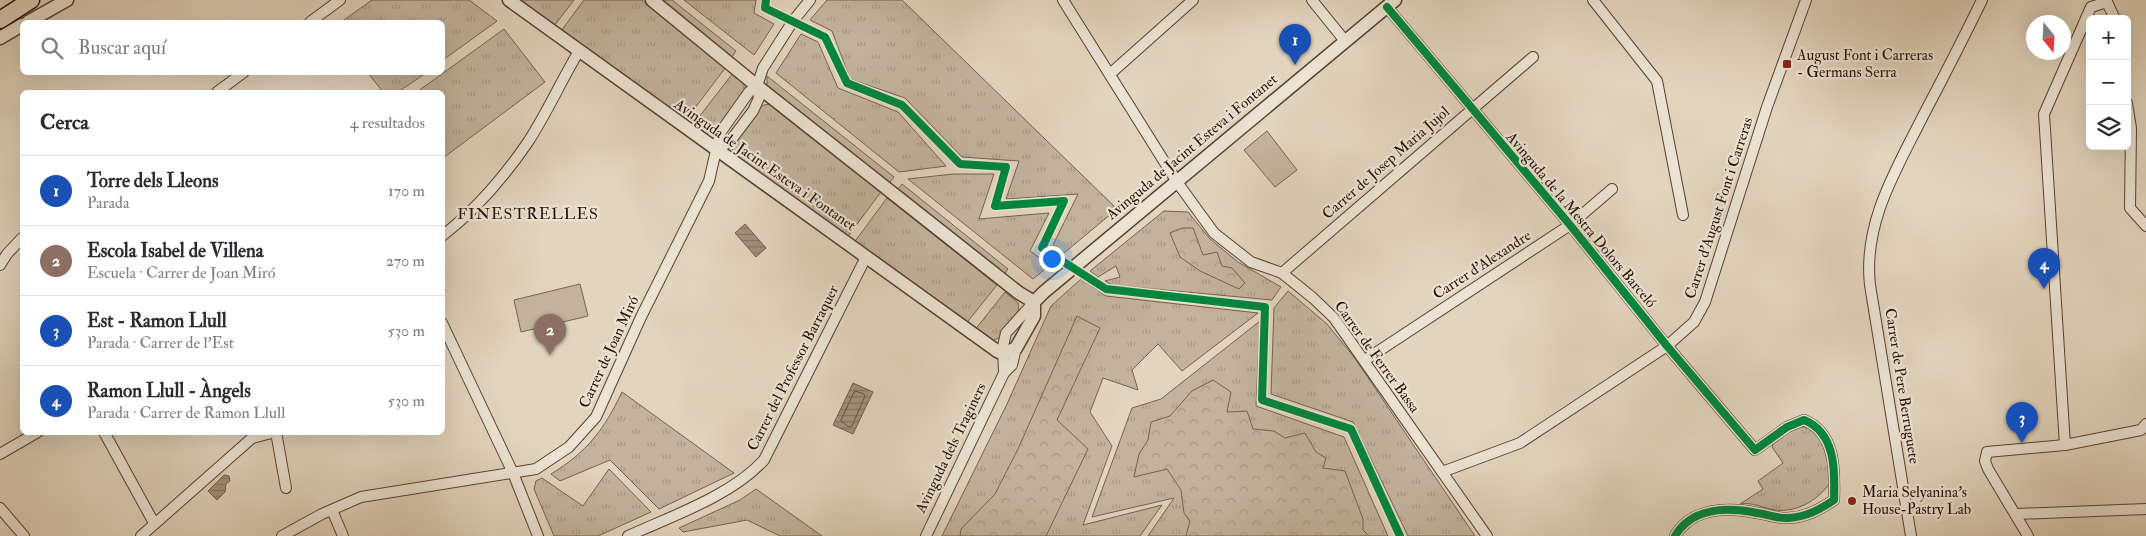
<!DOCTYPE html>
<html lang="es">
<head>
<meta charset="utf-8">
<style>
	body { margin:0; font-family:"IM FELL Double Pica",serif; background:#f7f7f7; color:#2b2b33 }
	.controls { position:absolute; right:15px; top:15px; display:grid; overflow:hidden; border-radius:8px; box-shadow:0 5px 20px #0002 }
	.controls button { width:45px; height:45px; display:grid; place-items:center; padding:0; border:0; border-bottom:1px solid #e1e1e2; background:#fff; color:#2b2b33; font:25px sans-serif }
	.compass { position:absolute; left:2026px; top:15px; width:45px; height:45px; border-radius:50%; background:#fff; box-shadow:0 5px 20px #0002; rotate:162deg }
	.you { position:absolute; left:1051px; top:258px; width:18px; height:18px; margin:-12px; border:4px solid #fff; border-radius:50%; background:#1a73e8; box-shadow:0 0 0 8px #1a73e833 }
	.badge { display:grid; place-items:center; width:32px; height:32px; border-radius:50%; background:#8f2418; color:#fff; font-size:16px; font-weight:700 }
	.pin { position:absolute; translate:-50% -41px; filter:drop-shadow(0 1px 2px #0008) }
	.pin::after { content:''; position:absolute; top:26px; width:18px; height:15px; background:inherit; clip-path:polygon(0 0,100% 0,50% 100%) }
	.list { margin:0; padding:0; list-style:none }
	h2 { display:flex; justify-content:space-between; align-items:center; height:65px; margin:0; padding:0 20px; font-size:21px }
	h2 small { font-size:16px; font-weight:400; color:#7c7c81 }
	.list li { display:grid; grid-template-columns:32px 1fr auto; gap:15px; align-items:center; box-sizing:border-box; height:70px; padding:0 20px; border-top:1px solid #e1e1e2 }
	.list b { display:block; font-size:19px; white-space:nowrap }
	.list p { margin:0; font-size:16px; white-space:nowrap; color:#7c7c81 }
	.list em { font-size:16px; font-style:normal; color:#7c7c81 }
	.icon { flex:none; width:28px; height:28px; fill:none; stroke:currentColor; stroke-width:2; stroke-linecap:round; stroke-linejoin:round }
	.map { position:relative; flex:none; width:2146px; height:536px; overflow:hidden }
	.search { position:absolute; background:#fff; box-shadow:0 5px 20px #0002; left:20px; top:20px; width:425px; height:55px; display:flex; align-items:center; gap:12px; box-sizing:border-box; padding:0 18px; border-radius:8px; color:#7c7c81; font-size:19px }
	.panel { position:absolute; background:#fff; box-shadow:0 5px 20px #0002; left:20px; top:90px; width:425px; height:345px; border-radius:8px }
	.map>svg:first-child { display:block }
	.grass { fill:url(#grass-tufts); stroke:#76614e }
	.forest { fill:url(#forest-crowns); stroke:#76614e }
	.pitch { fill:#c3b39d; stroke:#76614e }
	.water { fill:url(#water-rules); stroke:#725d4b }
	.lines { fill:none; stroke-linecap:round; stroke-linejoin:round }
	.shore { stroke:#66503e; stroke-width:1 }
	.minor-casing { stroke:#57402f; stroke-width:12 }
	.tertiary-casing { stroke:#57402f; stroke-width:15 }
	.trunk-casing { stroke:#290f00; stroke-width:19 }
	.minor { stroke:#ece3d4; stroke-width:10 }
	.tertiary { stroke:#ece3d4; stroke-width:12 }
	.trunk { stroke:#e2d4bd; stroke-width:16 }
	.cycleway-casing { stroke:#ece3d4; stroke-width:11 }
	.cycleway { stroke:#00873e; stroke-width:8 }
	.poi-dot { fill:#8f2418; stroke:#ece3d4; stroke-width:2 }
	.labels { text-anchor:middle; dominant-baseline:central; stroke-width:4.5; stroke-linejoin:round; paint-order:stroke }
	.poi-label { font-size:15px; fill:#290f00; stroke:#ece3d4; text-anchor:start }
	.street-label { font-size:15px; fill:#290f00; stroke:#ece3d4 }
	.neighbourhood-label { font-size:16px; letter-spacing:1px; fill:#290f00; stroke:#ece3d4 }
</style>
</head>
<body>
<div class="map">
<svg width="2146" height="536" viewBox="0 0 2146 536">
	<defs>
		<pattern id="grass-tufts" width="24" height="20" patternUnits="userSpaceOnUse" patternTransform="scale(1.25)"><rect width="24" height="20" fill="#c3b39d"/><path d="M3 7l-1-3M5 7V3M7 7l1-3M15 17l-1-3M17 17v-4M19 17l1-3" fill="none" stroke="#a89985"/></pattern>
		<pattern id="forest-crowns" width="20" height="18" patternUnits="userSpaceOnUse" patternTransform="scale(1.25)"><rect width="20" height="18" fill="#c3b39d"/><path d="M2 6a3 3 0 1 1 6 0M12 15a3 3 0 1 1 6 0" fill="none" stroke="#a89985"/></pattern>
		<pattern id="water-rules" width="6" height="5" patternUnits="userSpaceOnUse" patternTransform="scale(1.25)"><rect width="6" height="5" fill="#a3917d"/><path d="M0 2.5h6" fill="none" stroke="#857564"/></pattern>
	</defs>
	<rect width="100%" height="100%" fill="#e2d4bd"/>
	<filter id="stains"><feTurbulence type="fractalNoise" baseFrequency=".004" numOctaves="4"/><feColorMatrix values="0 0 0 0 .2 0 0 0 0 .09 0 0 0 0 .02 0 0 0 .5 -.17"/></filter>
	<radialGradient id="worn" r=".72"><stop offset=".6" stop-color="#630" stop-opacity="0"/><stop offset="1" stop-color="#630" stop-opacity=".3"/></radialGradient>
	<!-- grass -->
	<g class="grass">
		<polygon points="372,0 469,0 497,21 443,60 442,22 341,22"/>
		<polygon points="517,0 574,0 554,26"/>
		<polygon points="584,0 642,0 726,67 685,121 561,31"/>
		<polygon points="661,0 672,0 736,51 732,57"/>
		<polygon points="684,0 756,0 754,13 774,24 754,55"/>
		<polygon points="827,0 902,0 1117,209 1064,253 1053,245 1078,194 1006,199 1019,161 962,157 905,98 850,79 832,31 810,20"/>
		<polygon points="504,29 545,82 443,158 442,92 417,92"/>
		<polygon points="801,34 818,42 838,88 898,112 946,166 899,172 776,73"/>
		<polygon points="368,73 426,73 398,92 383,92"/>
		<polygon points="733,73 744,83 744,92 715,131 704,134 692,126"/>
		<polygon points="767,76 894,177 889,183 767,85"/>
		<polygon points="770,104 881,192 846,239 734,155 732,149 734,143 760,108 764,105"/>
		<polygon points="953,174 994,174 979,219 1049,213 1030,251 1050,265 1033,279 908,179"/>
		<polygon points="902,184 1008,269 1004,275 897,190"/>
		<polygon points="887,198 997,285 965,325 853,244"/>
		<polygon points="1164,211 1188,212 1210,239 1238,262 1281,287 1272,300 1112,285 1105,281 1120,277 1116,266 1098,277 1090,271"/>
		<polygon points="1081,279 1106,296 1258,313 1182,371 1158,344 1132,370 1138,390 1103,378 1090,412 1112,446 1083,525 1162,505 1140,536 942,536 1007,404 1051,306"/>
		<polygon points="1288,291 1327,324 1354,357 1475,536 1408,536 1353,422 1271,394 1274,308"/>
		<path d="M1005,292L1018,303C1022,316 1004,340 990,341L974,331Z"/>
		<polygon points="1260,321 1256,406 1344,437 1388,536 1148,536 1174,498 1092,517 1132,408 1161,399"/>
		<path d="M622,392L734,473L659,509L610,460L560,481L551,474C587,452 604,430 622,392Z"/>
		<path d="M1798,426C1802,427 1807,428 1810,429C1825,435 1829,466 1832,480C1820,499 1798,513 1775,510C1763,508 1753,502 1740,504L1763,489L1758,481L1783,463L1772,447L1774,442Z"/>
		<polygon points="609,469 651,512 598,536 554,536 534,489 536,481 542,478 583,506"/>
		<polygon points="756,489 822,536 780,536 747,520 683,532 679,528 740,500"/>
	</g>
	<!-- forest -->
	<g class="forest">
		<polygon points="1182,228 1193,228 1203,255 1217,252 1222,266 1232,268 1245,283 1239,289 1200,271 1180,257 1170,233"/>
		<polygon points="1077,316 1100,328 1057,420 1088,449 1046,536 960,536 961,529 995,494 1018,449"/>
		<polygon points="1213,380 1231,392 1227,412 1247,411 1253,429 1274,431 1285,438 1305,433 1316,452 1326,458 1323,468 1345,471 1363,519 1363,530 1369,536 1186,536 1190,521 1184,513 1181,490 1167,469 1134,477 1139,454 1148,440 1151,422 1170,416 1192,391"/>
	</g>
	<!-- pitch -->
	<g class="pitch">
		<polygon points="1267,131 1297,170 1275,187 1244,150"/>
		<polygon points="580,284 588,316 521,332 514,300"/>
	</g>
	<!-- water -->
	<g class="water">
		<polygon points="745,224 766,248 756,257 735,233"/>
		<polygon points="853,383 873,392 853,434 833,425"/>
		<polygon points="224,475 229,476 230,481 226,484 225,492 217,500 208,491"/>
	</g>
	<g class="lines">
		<!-- shore -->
		<polygon class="shore" points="855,391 864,394 865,396 852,426 849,427 841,421"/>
		<!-- minor casing -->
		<g class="minor-casing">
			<g id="minor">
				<polyline points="1063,0 1177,182 1214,233 1251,262 1282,273 1313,298 1334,318 1487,536"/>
				<polyline points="1312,0 1345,41"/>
				<polyline points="1593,0 1657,81 1683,215"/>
				<path d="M1387,7L1570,225L1667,346L1755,450L1787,427L1804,420C1836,433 1835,471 1834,500C1819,510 1806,517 1788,518C1778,519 1767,514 1757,513C1728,507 1692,507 1675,536"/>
				<polyline points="310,22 340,0"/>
				<polyline points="1110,74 1193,0"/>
				<polyline points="217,92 244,72"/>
				<polyline points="2127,103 2131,128 2130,208 2146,226"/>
				<polyline points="716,151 731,140 753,111 759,98 757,86 763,68 793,21 810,0"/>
				<path d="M442,236C476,210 504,177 528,142C547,113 561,81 579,51"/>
				<polyline points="0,265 7,254 22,238"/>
				<polyline points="1282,273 1533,57"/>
				<polyline points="442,323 513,473 538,536"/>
				<polyline points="1365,360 1570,225 1612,189"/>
				<polyline points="1004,373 1003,346 1006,333 1034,302"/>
				<polyline points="104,432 154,523"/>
				<polyline points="276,432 286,488"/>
				<polyline points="2065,445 2044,114 2091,7 2107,2 2115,19"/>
				<polyline points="0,454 38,432"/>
				<polyline points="1442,472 1520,443 1667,346 1694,322 1705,302 1767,107 1806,0"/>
				<polyline points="0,508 24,536"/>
				<polyline points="332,510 343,536"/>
				<polyline points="2016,514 2146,509"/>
				<polyline points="141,536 252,438 275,432"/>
				<polyline points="282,536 322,514 361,497 536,469 569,447 596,417 641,317 709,181 720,133 749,92 757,86"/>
				<path d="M628,536C672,516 731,496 764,460L866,257"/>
				<polyline points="926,536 1004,373 1012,365 1016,348"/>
				<path d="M1911,536L1870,285C1863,223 1896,170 1923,116C1943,78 1963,39 1982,0"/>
				<polyline points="2028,536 1988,469 1985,461 1987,452 2065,445 2141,430 2146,424"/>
			</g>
		</g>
		<!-- tertiary casing -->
		<g class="tertiary-casing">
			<g id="tertiary">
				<polyline points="509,0 997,351 1003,354 1016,348 1034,316 1034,302 1044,292 1395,0"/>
				<polyline points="652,0 757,86 1019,293 1034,302"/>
				<polyline points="28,22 67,0"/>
				<polyline points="0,38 22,25"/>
			</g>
		</g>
		<!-- trunk casing -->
		<g class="trunk-casing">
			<polyline id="trunk" points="0,20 31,0"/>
		</g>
		<!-- minor -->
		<use href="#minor" class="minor"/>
		<!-- tertiary -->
		<use href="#tertiary" class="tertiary"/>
		<!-- trunk -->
		<use href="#trunk" class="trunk"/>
		<!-- cycleway casing -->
		<g class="cycleway-casing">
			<g id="cycleway">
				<polyline points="766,0 765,8 825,37 847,83 902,105 960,164 1006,167 995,206 1064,201 1042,248 1106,289 1265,307 1262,400 1351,429 1400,536"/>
				<path d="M1387,7L1570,225L1667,346L1755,450L1787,427L1804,420C1836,433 1835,471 1834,500C1819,510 1806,517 1788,518C1778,519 1767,514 1757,513C1728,507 1692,507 1675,536"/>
			</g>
		</g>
		<!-- cycleway -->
		<use href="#cycleway" class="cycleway"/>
	</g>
	<!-- markers -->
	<g class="poi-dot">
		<rect x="1782" y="59" width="10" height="10" rx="2.5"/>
		<circle cx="1852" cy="501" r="5"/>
	</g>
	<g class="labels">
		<!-- poi labels -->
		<g class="poi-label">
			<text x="1797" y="55">August Font i Carreras<tspan x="1797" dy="17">- Germans Serra</tspan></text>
			<text x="1862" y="492">Maria Selyanina's<tspan x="1862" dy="17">House-Pastry Lab</tspan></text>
		</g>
		<!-- street labels -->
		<g class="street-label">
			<text transform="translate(1192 147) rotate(-40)">Avinguda de Jacint Esteva i Fontanet</text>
			<text transform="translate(1386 163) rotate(-41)">Carrer de Josep Maria Jujol</text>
			<text transform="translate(765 165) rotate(35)">Avinguda de Jacint Esteva i Fontanet</text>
			<text transform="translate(1719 208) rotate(-72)">Carrer d'August Font i Carreras</text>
			<text transform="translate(1581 220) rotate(50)">Avinguda de la Mestra Dolors Barceló</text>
			<text transform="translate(1482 265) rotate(-33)">Carrer d'Alexandre</text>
			<text transform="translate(609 352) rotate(-65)">Carrer de Joan Miró</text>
			<text transform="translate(1377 357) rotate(54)">Carrer de Ferrer Bassa</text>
			<text transform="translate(793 368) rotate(-63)">Carrer del Professor Barraquer</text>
			<text transform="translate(1902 386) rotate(81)">Carrer de Pere Berruguete</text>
			<text transform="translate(951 448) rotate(-64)">Avinguda dels Traginers</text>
		</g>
		<!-- neighbourhood labels -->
		<g class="neighbourhood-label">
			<text x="528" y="214">FINESTRELLES</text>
		</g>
	</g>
	<rect width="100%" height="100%" filter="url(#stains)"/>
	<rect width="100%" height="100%" fill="url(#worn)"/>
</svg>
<div class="controls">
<button>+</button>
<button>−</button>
<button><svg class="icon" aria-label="layers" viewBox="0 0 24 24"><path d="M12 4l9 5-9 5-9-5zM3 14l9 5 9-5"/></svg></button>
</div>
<svg class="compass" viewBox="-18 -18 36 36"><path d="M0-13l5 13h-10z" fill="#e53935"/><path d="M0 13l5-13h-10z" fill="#7c7c81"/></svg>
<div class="you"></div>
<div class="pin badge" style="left:1295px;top:65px;background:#1a4fb4">1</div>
<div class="pin badge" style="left:550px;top:355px;background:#8d6e63">2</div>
<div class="pin badge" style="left:2022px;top:443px;background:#1a4fb4">3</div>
<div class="pin badge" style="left:2044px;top:289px;background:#1a4fb4">4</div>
<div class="search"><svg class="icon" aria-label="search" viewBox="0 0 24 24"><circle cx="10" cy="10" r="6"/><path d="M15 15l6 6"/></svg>Buscar aquí</div>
<section class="panel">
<h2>Cerca<small>4 resultados</small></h2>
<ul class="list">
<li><span class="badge" style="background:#1a4fb4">1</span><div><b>Torre dels Lleons</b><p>Parada</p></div><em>170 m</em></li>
<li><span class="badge" style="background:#8d6e63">2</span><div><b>Escola Isabel de Villena</b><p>Escuela · Carrer de Joan Miró</p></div><em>270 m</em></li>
<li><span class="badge" style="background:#1a4fb4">3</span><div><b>Est - Ramon Llull</b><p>Parada · Carrer de l'Est</p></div><em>530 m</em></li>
<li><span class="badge" style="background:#1a4fb4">4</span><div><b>Ramon Llull - Àngels</b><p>Parada · Carrer de Ramon Llull</p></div><em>530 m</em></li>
</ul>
</section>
</div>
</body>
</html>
